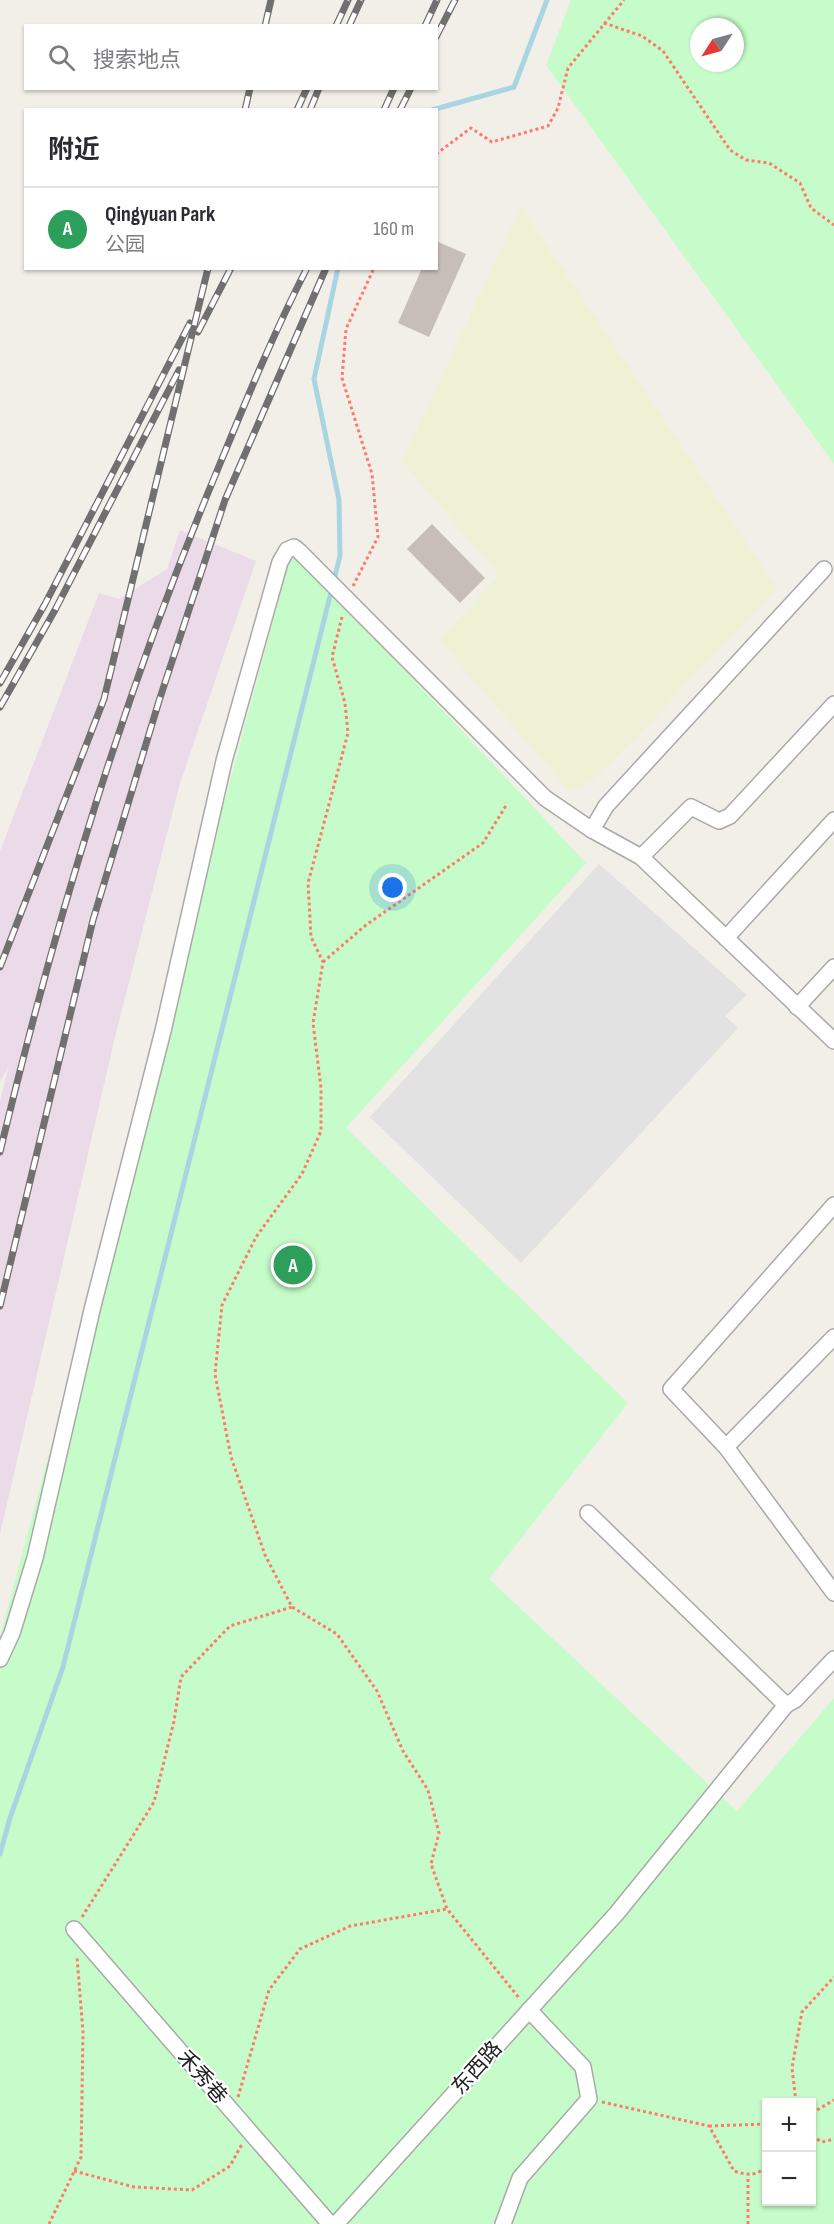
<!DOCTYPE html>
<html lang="zh">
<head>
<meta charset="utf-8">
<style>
	body { margin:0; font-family:"Sofia Sans Condensed","Noto Sans SC",sans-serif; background:#f7f7f7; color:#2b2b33 }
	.controls { position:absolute; right:18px; bottom:18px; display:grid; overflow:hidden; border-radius:0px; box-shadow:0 2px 4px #0004 }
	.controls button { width:54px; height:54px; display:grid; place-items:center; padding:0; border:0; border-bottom:2px solid #e1e1e2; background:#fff; color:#2b2b33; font:30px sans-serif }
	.compass { position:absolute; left:690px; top:18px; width:54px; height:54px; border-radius:50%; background:#fff; box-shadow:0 2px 4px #0004; rotate:234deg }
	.you { position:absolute; left:393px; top:888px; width:21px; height:21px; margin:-15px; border:4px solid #fff; border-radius:50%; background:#1a73e8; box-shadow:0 0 0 9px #1a73e833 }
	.badge { display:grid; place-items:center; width:39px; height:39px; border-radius:50%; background:#2563eb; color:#fff; font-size:20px; font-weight:700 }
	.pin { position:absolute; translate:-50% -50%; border:3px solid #fff; box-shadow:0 2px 6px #0006 }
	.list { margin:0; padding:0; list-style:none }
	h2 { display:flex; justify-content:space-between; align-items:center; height:78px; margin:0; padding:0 24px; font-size:26px }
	h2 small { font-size:20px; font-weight:400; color:#7c7c81 }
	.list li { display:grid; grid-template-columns:39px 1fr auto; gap:18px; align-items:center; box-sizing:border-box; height:84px; padding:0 24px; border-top:2px solid #e1e1e2 }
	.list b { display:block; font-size:22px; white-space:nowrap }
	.list p { margin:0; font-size:20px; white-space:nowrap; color:#7c7c81 }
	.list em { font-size:20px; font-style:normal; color:#7c7c81 }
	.icon { flex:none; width:33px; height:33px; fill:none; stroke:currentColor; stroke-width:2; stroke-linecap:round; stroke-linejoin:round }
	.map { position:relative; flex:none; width:834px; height:2224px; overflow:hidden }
	.search { position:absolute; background:#fff; box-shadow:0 2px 4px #0004; left:24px; top:24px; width:414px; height:66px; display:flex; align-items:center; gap:15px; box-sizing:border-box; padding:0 21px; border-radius:0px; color:#7c7c81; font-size:22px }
	.panel { position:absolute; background:#fff; box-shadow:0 2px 4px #0004; left:24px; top:108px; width:414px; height:162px; border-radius:0px }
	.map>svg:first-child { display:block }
	.industrial { fill:#ebdae8 }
	.farmland { fill:#eff1d4 }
	.park { fill:#c6fcc9; fill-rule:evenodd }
	.parking { fill:#e2e2e2 }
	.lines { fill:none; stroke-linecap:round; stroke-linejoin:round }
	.stream { stroke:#a8d5e1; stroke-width:5 }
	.building { fill:#c7beb7 }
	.street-casing { stroke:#a9a9a9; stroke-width:18 }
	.path { stroke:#ff7a6d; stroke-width:3; stroke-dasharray:3 3; stroke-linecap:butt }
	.street { stroke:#fff; stroke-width:15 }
	.rail-casing { stroke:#707070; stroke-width:7 }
	.rail { stroke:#fff; stroke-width:4.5; stroke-dasharray:14; stroke-linecap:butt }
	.labels { text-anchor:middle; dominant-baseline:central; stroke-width:4.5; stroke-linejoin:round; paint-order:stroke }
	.street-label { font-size:21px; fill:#222; stroke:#fff }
</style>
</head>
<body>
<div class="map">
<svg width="834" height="2224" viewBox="0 0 834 2224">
	<rect width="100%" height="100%" fill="#f2efe8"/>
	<!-- industrial -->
	<polygon class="industrial" points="180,530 256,561 180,783 115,1037 0,1534 0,1101 9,1065 0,1082 0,851 99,593 119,599 167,569"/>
	<!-- farmland -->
	<polygon class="farmland" points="521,207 777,588 637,737 590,782 569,791 439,640 499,575 402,461"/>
	<!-- park -->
	<g class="park">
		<path d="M571,0H834V464L546,65ZM699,27H735V63H699Z"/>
		<path d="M292,550L586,863L346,1128L628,1403L489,1579L737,1811L834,1698V2224H0V1636ZM766,2102H812V2202H766Z"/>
	</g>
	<!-- parking -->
	<polygon class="parking" points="599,864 747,995 725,1016 738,1028 521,1263 370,1117"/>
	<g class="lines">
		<!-- stream -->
		<g class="stream">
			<polyline points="432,110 514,87 547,0"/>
			<polyline points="0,1854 10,1818 63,1667 340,556 339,500 314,379 338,268"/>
		</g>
	</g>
	<!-- building -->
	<g class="building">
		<polygon points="436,241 466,254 429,337 398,323 422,268 436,268"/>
		<polygon points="432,524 485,578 460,603 407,549"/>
	</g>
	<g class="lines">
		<!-- street casing -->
		<g class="street-casing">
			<g id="street">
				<polyline points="592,830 606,806 824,569"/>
				<polyline points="641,857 691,807 719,821 730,816 834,704"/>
				<polyline points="726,938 834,820"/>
				<polyline points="797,1007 834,967"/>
				<polyline points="834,1205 671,1389 726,1447 834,1593"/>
				<polyline points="726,1447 834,1337"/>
				<polyline points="588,1513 786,1705"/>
				<polyline points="0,1659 12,1633 35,1558 92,1310 163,1031 224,761 280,562 287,550 294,547 299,551 545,798 592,830 641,857 834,1041"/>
				<polyline points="74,1929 330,2224"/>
				<polyline points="336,2224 617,1913 786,1705 795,1700 834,1659"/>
				<polyline points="503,2224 520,2178 589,2099 583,2067 529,2010"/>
			</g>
		</g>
		<!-- path -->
		<g class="path">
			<polyline points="604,23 642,36 663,51 730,150 746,160 769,163 800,183 811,208 834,225"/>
			<polyline points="436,154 471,128 492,142 548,126 558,108 568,68 624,0"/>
			<polyline points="353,586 378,537 372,474 342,378 346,329 374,268"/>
			<polyline points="342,617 332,657 345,703 348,733 308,883 311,937 323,962 313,1023 321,1088 321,1131 302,1174 256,1237 222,1305 215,1374 231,1457 265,1555 292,1607 337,1634 377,1691 403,1751 428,1790 439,1833 431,1864 447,1909 520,1999"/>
			<polyline points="323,962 366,925 483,843 507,804"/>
			<polyline points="82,1917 154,1802 174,1721 181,1677 230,1626 292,1607"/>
			<polyline points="238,2097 269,1990 300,1949 350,1926 447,1909"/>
			<path d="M602,2102L709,2126L734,2171C746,2175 757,2177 766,2166"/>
			<polyline points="796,2102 792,2068 802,2012 834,1977"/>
			<polyline points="812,2113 834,2100"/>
			<polyline points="709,2126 766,2124"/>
			<polyline points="812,2136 822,2142 834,2139"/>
			<polyline points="74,2171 134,2187 192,2190 230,2166 242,2144"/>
			<polyline points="49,2224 81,2157 83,2032 77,1957"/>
			<polyline points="748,2224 748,2176"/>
		</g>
		<!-- street -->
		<use href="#street" class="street"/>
		<!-- rail casing -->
		<g class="rail-casing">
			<g id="rail">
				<polyline points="265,26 271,0"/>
				<polyline points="336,26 348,0"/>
				<polyline points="349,26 361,0"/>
				<polyline points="425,26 437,0"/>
				<polyline points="436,37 455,0"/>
				<polyline points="245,110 250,88"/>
				<polyline points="297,110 307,88"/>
				<polyline points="310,110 319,88"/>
				<polyline points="384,110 394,88"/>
				<polyline points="400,110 411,88"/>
				<polyline points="198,332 231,268"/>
				<polyline points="0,683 45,604 190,323"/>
				<polyline points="0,707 55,610 179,370"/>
				<polyline points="0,967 104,699 208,268"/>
				<path d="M0,1152C56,918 124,694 217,471C245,403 273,334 307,268"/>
				<polyline points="0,1306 93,920 159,701 225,500 326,268"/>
			</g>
		</g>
		<!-- rail -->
		<use href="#rail" class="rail"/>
	</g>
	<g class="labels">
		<!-- street labels -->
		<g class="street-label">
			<text transform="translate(477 2068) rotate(-48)">东西路</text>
			<text transform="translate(202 2077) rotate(49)">禾秀巷</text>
		</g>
	</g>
</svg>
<div class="controls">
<button>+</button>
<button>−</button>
</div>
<svg class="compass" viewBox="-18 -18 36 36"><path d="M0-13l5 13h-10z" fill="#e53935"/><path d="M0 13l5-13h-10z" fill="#7c7c81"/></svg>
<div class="you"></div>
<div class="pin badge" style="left:293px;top:1265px;background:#2e9e5b">A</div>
<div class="search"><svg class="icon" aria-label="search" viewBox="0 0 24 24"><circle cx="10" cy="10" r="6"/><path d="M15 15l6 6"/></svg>搜索地点</div>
<section class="panel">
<h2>附近<small></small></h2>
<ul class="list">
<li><span class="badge" style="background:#2e9e5b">A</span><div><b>Qingyuan Park</b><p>公园</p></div><em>160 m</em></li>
</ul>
</section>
</div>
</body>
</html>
